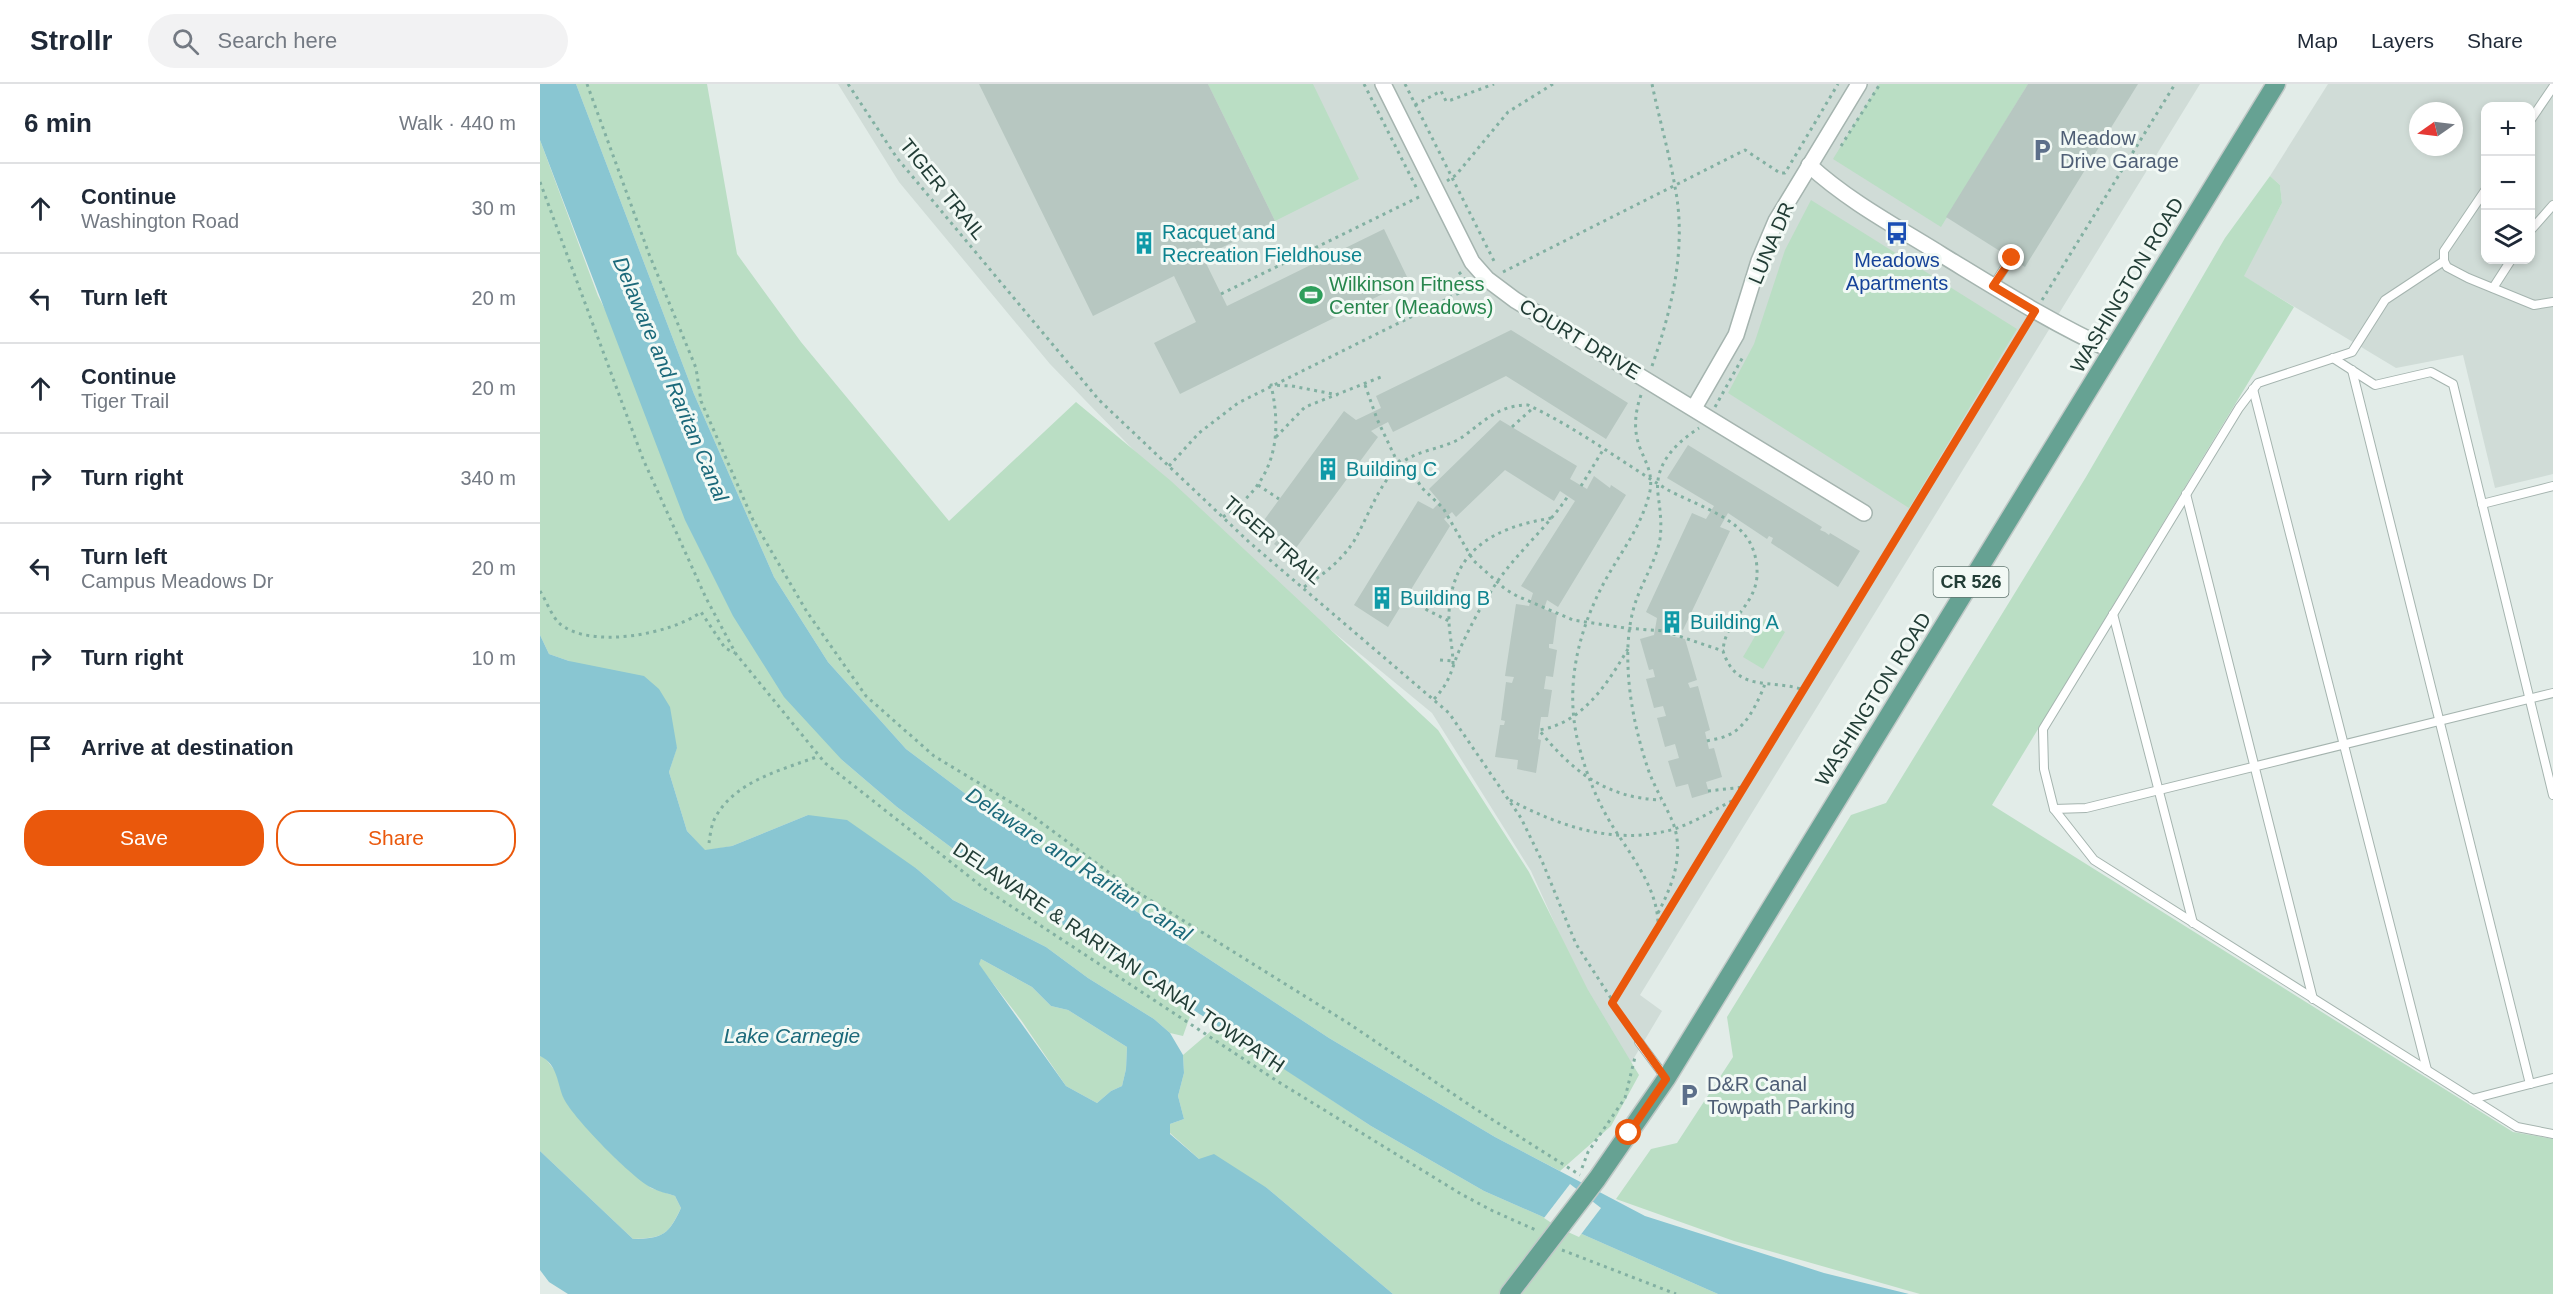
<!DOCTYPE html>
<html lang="en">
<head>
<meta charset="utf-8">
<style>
	body { margin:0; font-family:Arial,sans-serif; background:#f2f2f3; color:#1f2937 }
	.controls { position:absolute; right:18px; top:18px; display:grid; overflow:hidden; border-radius:12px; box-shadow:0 3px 9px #0003 }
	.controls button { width:54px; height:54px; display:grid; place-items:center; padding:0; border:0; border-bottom:2px solid #e0e1e3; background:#fff; color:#1f2937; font:30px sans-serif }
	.compass { position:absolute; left:1869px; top:18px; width:54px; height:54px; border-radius:50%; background:#fff; box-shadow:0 3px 9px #0003; rotate:256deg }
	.stop { position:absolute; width:18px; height:18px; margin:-14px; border:4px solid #ea580c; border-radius:50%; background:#fff }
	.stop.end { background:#ea580c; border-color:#fff; box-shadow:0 2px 6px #0008 }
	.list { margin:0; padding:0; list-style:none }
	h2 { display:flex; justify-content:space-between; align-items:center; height:78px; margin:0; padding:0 24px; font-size:26px }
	h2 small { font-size:20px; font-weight:400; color:#747a83 }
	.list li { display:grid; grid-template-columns:39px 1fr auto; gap:18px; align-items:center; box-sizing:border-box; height:90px; padding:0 24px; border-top:2px solid #e0e1e3 }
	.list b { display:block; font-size:22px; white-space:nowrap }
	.list p { margin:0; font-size:20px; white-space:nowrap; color:#747a83 }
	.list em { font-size:20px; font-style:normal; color:#747a83 }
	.actions { display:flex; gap:12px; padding:18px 24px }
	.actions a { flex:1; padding:14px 0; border:2px solid #ea580c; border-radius:24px; text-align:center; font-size:21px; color:#ea580c }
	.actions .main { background:#ea580c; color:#fff }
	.icon { flex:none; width:33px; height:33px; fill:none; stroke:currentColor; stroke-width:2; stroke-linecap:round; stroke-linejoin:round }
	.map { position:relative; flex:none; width:2013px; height:1210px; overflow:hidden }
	header { display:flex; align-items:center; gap:36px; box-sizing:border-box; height:84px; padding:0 30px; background:#fff; border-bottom:2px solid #e0e1e3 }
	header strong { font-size:28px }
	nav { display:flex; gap:33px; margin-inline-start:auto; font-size:21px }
	.search { width:420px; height:54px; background:#f2f2f3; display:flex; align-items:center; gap:15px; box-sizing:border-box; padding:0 21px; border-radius:33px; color:#747a83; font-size:22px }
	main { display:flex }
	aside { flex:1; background:#fff }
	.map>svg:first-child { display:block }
	.built { fill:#d0dcd7; fill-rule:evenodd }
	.green { fill:#badec4 }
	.water { fill:#89c6d2; fill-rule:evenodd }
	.pier { fill:#e2ece8 }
	.building { fill:#b7c7c1 }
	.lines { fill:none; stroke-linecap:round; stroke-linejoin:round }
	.lane-casing { stroke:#a5b4af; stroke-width:10 }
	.street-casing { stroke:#a5b4af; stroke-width:18 }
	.primary-casing { stroke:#c1c9c7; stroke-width:21 }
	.path { stroke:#82b0a2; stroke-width:3; stroke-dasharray:3 4.5; stroke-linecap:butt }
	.lane { stroke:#fff; stroke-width:8 }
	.street { stroke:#fff; stroke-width:15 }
	.primary { stroke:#66a293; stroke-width:18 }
	.route { stroke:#ea580c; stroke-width:8 }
	.labels { text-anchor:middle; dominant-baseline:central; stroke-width:6; stroke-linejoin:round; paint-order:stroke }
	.shield { fill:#f2f9f5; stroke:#60756f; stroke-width:1.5 }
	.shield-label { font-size:18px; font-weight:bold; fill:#223d36 }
	.service-label { font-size:20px; fill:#4e5e75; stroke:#f2f9f5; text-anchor:start }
	.street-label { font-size:20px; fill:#223d36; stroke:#f2f9f5 }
	.culture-label { font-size:20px; fill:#0d838f; stroke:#f2f9f5; text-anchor:start }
	.transit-label { font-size:20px; fill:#164399; stroke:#f2f9f5 }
	.leisure-label { font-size:20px; fill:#27864d; stroke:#f2f9f5; text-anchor:start }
	.water-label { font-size:21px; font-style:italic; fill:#1b697a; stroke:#f2f9f5 }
</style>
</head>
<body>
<header>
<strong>Strollr</strong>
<div class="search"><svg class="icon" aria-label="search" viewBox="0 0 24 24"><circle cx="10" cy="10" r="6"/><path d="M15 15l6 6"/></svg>Search here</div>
<nav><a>Map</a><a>Layers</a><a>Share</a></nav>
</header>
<main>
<aside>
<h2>6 min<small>Walk · 440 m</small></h2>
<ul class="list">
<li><svg class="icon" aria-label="ahead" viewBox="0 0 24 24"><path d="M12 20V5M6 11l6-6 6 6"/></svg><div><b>Continue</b><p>Washington Road</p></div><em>30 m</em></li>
<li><svg class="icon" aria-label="left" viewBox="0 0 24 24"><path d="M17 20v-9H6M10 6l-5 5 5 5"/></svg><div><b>Turn left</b></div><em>20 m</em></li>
<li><svg class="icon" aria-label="ahead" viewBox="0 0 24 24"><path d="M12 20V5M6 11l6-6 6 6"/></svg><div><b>Continue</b><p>Tiger Trail</p></div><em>20 m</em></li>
<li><svg class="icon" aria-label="right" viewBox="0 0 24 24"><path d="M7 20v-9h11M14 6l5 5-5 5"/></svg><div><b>Turn right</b></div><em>340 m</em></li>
<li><svg class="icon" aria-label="left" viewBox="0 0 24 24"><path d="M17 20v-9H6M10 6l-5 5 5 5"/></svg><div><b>Turn left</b><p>Campus Meadows Dr</p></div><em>20 m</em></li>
<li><svg class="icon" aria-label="right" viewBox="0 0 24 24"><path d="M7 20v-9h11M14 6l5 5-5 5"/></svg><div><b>Turn right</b></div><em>10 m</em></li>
<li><svg class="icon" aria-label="arrive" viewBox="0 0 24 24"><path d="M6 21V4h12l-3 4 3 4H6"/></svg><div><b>Arrive at destination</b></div></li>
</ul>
<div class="actions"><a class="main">Save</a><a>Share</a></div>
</aside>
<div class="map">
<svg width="2013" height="1210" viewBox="0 0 2013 1210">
	<rect width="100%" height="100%" fill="#e2ece8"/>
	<!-- built -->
	<g class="built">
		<polygon points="298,0 1660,0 1100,911 1122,927 1088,984 1058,935 991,787 892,629 680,455 510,280 359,98"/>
		<path d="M1788,0H2013V390L1955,404L1923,271L1856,284L1703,192L1742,119L1740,101L1730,92ZM1946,22H1990V176H1946ZM1878,27H1914V63H1878Z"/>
	</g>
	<!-- green -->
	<g class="green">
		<polygon points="36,0 167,0 197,170 261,258 409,437 536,318 631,397 898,646 989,788 1048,906 1099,991 1071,1042 1020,1087 955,1053 789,954 483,753 366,665 288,578 234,493 154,310"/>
		<polygon points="668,0 773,0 819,95 735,137"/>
		<polygon points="1339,0 1488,0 1401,143 1293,75"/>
		<polygon points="0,56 58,212 302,676 357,723 459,799 653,924 643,952 630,949 614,935 548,894 506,863 413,816 377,785 268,731 192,762 165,767 147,747 129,688 137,663 29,577 9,570 0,551"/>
		<polygon points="1730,92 1740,101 1742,119 1704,192 1754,223 1452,721 1973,1048 2013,1055 2013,1210 1380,1210 1194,1157 1076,1115 1111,1065 1137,1059 1193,973 1187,933 1311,731 1346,719 1546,393 1685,154"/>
		<polygon points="1271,116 1477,245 1369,424 1188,309 1214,260 1245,166"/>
		<polygon points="1225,535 1245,548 1223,585 1203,573"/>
		<polygon points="441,875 492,903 511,922 528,926 587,963 586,985 582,1002 571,1007 557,1019 526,1002 481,936 438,880"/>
		<polygon points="678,941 831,1042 944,1107 1178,1210 853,1210 727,1104 659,1075 630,1049 630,1040 644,1035 638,1012 644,989 643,971"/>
		<path d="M0,972L5,974L16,988L24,1014L76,1075L111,1104L135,1112L141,1124C128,1151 124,1154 93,1155L0,1067Z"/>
	</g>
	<!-- water -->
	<g class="water">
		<polygon points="0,0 36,0 154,310 234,493 288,578 366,665 483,753 789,954 955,1053 1105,1132 1284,1189 1369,1210 1178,1210 944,1107 831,1042 459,799 357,723 302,676 244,613 193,532 145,436 0,56"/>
		<path d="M0,551L9,570L29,577L104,592L119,605L130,623L137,664L129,688L147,747L165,766L192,762L268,731L307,736L377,785L413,816L506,863L548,894L614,935L630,949L643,971L644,989L638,1012L644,1035L630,1040V1050L659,1075L674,1070L727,1104L853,1210H28L9,1198L0,1186V1067L93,1155C123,1155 129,1150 141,1124L135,1112C127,1109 119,1108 112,1104C93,1095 34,1035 24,1015C17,1000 18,980 0,972ZM441,875L492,903L511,922L528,926L587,963L586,985L582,1002L571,1007L557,1019L526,1002L439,880Z"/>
	</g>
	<!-- pier -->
	<polygon class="pier" points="1030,1100 1061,1124 1039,1153 1019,1144 1004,1134"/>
	<!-- building -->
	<g class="building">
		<polygon points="439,0 668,0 735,137 663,173 687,222 844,145 869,197 640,310 614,259 656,238 634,192 553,232"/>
		<polygon points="1488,0 1598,0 1485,183 1406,133"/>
		<polygon points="971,246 1088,319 1066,355 966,292 853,348 848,338 831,347 838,353 750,472 734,460 740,453 734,449 732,452 719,443 804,327 816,336 841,324 836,312"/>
		<polygon points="960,336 1037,382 1030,395 1047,405 1054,392 1070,404 1071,401 1086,411 1018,523 1007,516 1004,525 1017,530 1013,560 1009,560 1009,564 1017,566 1013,593 1006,592 1004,605 1012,606 1008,633 1001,633 998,655 1001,656 996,689 977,685 978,676 955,673 960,641 964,641 965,637 961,636 966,598 972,599 974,593 965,592 976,520 989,522 993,509 981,502 1035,417 1020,407 1014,417 965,386 916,433 912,428 904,435 910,442 848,543 814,521 878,417 893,425 900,418 889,405"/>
		<polygon points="1148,361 1282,443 1280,446 1285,448 1289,451 1290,449 1320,467 1298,503 1231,459 1233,454 1229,452 1227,455 1188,429 1180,443 1190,447 1143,546 1133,542 1130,552 1145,555 1157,596 1148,599 1150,604 1158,602 1170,646 1165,648 1169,665 1174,664 1182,693 1166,698 1169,709 1152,714 1148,700 1136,703 1128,677 1139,674 1135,660 1125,663 1117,634 1126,632 1123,622 1114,624 1106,595 1115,593 1113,585 1109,586 1100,555 1114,551 1117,534 1106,528 1152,429 1166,435 1174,422 1127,394"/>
	</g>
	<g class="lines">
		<!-- lane casing -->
		<g class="lane-casing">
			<g id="lane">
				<polyline points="1990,37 2013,3"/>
				<polyline points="1946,105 1904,167 1904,177 1907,183 1928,194 1994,221 2013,218"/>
				<polyline points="1990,147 2013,121"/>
				<polyline points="1904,177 1845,216 1812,268 1718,299 1699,324 1503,645 1504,685 1514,725 1554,776 1977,1043 2013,1050"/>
				<polyline points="1453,202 1471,174"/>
				<polyline points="1953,204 1971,176"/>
				<polyline points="1793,274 1835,301 1891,288 1913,300 2013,711"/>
				<polyline points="1812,286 1990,1000"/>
				<polyline points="1713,305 1887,986"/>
				<polyline points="1646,410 1773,915"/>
				<polyline points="1942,420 2013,402"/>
				<polyline points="1573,530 1653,839"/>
				<polyline points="1514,725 1546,724 2013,609"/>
				<polyline points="1099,958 1125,993"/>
				<polyline points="1932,1015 2013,994"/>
			</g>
		</g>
		<!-- street casing -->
		<g class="street-casing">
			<g id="street">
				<polyline points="843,0 932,178 947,195 975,216 1324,429"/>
				<path d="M1269,81C1308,117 1357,143 1402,171C1458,205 1513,240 1573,267"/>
				<polyline points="1154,324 1196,251 1219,177 1236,137 1319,0"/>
			</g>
		</g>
		<!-- primary casing -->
		<g class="primary-casing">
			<polyline id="primary" points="969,1210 1057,1095 1126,995 1736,0"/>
		</g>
		<!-- path -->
		<g class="path">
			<polyline points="47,0 109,170 156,284 161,317 213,436 267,528 326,612 394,672 487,728 586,801 808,939 934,1024 1040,1091"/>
			<polyline points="308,0 357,74 559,316 709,458 909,629 981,734 1002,777 1036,860 1094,950"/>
			<polyline points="824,0 877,105"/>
			<polyline points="865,0 955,179"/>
			<polyline points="875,21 901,7 906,17 911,16 954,0"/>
			<polyline points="1301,62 1340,0"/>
			<polyline points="907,97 916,91 968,28 1013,0"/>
			<polyline points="0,98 103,375 166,514 196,570 285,679 445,805 737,997 921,1110 953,1127 998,1147"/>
			<polyline points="919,188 931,203"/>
			<polyline points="963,188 1205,66 1240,89 1245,89 1298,0"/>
			<polyline points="681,210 883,111"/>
			<polyline points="1502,216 1635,0"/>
			<path d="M1112,282C1132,225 1147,163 1135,103C1129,68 1119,34 1112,0"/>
			<path d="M825,301L837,335L855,373L875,393L882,404L903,424L933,476L965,505L977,512L1033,536L1085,544L1124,547L1183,567C1197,610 1230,594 1264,606"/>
			<path d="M1101,311C1095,328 1093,346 1100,364C1106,379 1113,389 1110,407C1103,438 1086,461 1070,488C1039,541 1023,602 1039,662C1046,689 1056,714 1070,738C1089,769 1117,802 1118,839"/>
			<polyline points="1175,323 1204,271"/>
			<polyline points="972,343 993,324"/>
			<polyline points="736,353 765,323 841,293"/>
			<polyline points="629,382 659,349 698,319 935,201"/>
			<polyline points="718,401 739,415"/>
			<polyline points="1041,402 1063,366"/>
			<path d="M683,433C732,401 744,358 731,301L752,302L798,311"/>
			<path d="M764,503C784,490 801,477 814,457C829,431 837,404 858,382C875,365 904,366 924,352C945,336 960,321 988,321C1037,344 1082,378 1128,406C1150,418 1187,430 1203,449C1212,458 1217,474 1217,486C1219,521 1185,533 1183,567"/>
			<path d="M0,507C6,516 11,531 19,539C49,566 132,550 161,528L185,564L195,569"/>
			<polyline points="868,511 887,526 909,537"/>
			<path d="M1088,565C1067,600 1043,639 999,646C1032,687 1066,714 1121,716"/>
			<polyline points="900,576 913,577"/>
			<path d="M913,580C913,563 908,546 909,529C912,465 955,443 1012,434"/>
			<path d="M894,615C911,597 910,588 919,567C928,547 938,527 950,509C972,472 1005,447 1028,412"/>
			<path d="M1167,657C1173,655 1180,655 1186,652C1206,645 1218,618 1225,600"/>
			<polyline points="1168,707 1204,703"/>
			<path d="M970,716C1021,743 1077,762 1134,745C1156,738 1175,725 1196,715"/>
			<path d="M169,759C170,752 171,743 174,736C193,697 242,686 279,672"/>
			<path d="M1118,829C1133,800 1146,767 1131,734C1123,717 1114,702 1108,685C1097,652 1089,616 1088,582C1087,560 1089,535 1097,514C1104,495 1116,476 1120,455C1122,439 1120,426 1118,410C1114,380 1136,359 1159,344"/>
			<polyline points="1072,919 1488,239"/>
			<polyline points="1042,1084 1048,1068 1085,1014 1095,973"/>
			<polyline points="1022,1166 1136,1210"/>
		</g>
		<!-- lane -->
		<use href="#lane" class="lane"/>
		<!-- street -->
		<use href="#street" class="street"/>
		<!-- primary -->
		<use href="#primary" class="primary"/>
	</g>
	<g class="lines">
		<!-- route -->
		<polyline class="route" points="1089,1049 1126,995 1072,919 1495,227 1453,202 1472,174"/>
	</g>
	<!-- icons -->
	<defs>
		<g id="parking-bare" transform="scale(1.8)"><path d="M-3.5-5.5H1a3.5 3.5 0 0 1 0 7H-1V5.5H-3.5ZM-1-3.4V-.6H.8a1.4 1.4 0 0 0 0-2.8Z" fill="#5c6f8a" stroke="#f2f9f5" stroke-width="2.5" paint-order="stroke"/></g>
		<g id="bus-bare" transform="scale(1.8)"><path d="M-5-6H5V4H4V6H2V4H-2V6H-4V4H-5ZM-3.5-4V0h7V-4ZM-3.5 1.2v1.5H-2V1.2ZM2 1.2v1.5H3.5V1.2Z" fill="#1a4fb4" stroke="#f2f9f5" stroke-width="2.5" paint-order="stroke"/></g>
		<g id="building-bare" transform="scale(1.8)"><path d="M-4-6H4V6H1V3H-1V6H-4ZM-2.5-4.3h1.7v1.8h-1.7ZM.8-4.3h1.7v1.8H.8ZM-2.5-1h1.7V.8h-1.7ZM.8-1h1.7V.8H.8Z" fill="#0f9aa8" stroke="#f2f9f5" stroke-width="2.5" paint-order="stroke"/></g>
		<g id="stadium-bare" transform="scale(1.8)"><path d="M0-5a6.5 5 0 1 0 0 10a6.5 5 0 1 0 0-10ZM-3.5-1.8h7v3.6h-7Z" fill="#2e9e5b" stroke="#f2f9f5" stroke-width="2.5" paint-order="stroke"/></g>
	</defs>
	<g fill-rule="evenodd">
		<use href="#parking-bare" x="1502" y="66"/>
		<use href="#bus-bare" x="1357" y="149"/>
		<use href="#building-bare" x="604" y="159"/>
		<use href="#stadium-bare" x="771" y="211"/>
		<use href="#building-bare" x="788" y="385"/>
		<use href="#building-bare" x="842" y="514"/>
		<use href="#building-bare" x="1132" y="538"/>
		<use href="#parking-bare" x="1149" y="1011"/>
	</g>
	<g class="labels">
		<!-- shield labels -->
		<rect class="shield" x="1393.5" y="483" width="75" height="30" rx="4.5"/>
		<g class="shield-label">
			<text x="1431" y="498">CR 526</text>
		</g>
		<!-- service labels -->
		<g class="service-label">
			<text x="1520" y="54">Meadow<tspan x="1520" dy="23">Drive Garage</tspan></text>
			<text x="1167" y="1000">D&amp;R Canal<tspan x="1167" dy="23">Towpath Parking</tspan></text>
		</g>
		<!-- street labels -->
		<g class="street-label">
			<text transform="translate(403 105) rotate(51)">TIGER TRAIL</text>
			<text transform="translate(1231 159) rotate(-67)">LUNA DR</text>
			<text transform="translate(1587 201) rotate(-59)">WASHINGTON ROAD</text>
			<text transform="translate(1040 255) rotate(31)">COURT DRIVE</text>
			<text transform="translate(733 456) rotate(41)">TIGER TRAIL</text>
			<text transform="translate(1333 615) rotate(-58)">WASHINGTON ROAD</text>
			<text transform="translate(579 873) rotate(34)">DELAWARE &amp; RARITAN CANAL TOWPATH</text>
		</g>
		<!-- culture labels -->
		<g class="culture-label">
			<text x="622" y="148">Racquet and<tspan x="622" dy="23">Recreation Fieldhouse</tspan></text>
			<text x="806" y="385">Building C</text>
			<text x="860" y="514">Building B</text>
			<text x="1150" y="538">Building A</text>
		</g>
		<!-- transit labels -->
		<g class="transit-label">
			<text x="1357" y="176">Meadows<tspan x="1357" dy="23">Apartments</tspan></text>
		</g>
		<!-- leisure labels -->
		<g class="leisure-label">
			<text x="789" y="200">Wilkinson Fitness<tspan x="789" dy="23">Center (Meadows)</tspan></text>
		</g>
		<!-- water labels -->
		<g class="water-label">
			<text transform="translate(131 295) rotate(67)">Delaware and Raritan Canal</text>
			<text transform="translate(539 780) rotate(33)">Delaware and Raritan Canal</text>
			<text x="252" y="951">Lake Carnegie</text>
		</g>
	</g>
</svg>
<div class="controls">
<button>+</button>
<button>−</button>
<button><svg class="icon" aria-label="layers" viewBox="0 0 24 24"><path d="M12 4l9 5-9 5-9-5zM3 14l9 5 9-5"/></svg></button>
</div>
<svg class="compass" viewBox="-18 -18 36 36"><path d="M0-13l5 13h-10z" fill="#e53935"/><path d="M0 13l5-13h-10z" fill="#747a83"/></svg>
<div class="stop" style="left:1089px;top:1049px"></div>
<div class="stop end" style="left:1472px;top:174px"></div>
</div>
</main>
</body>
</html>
